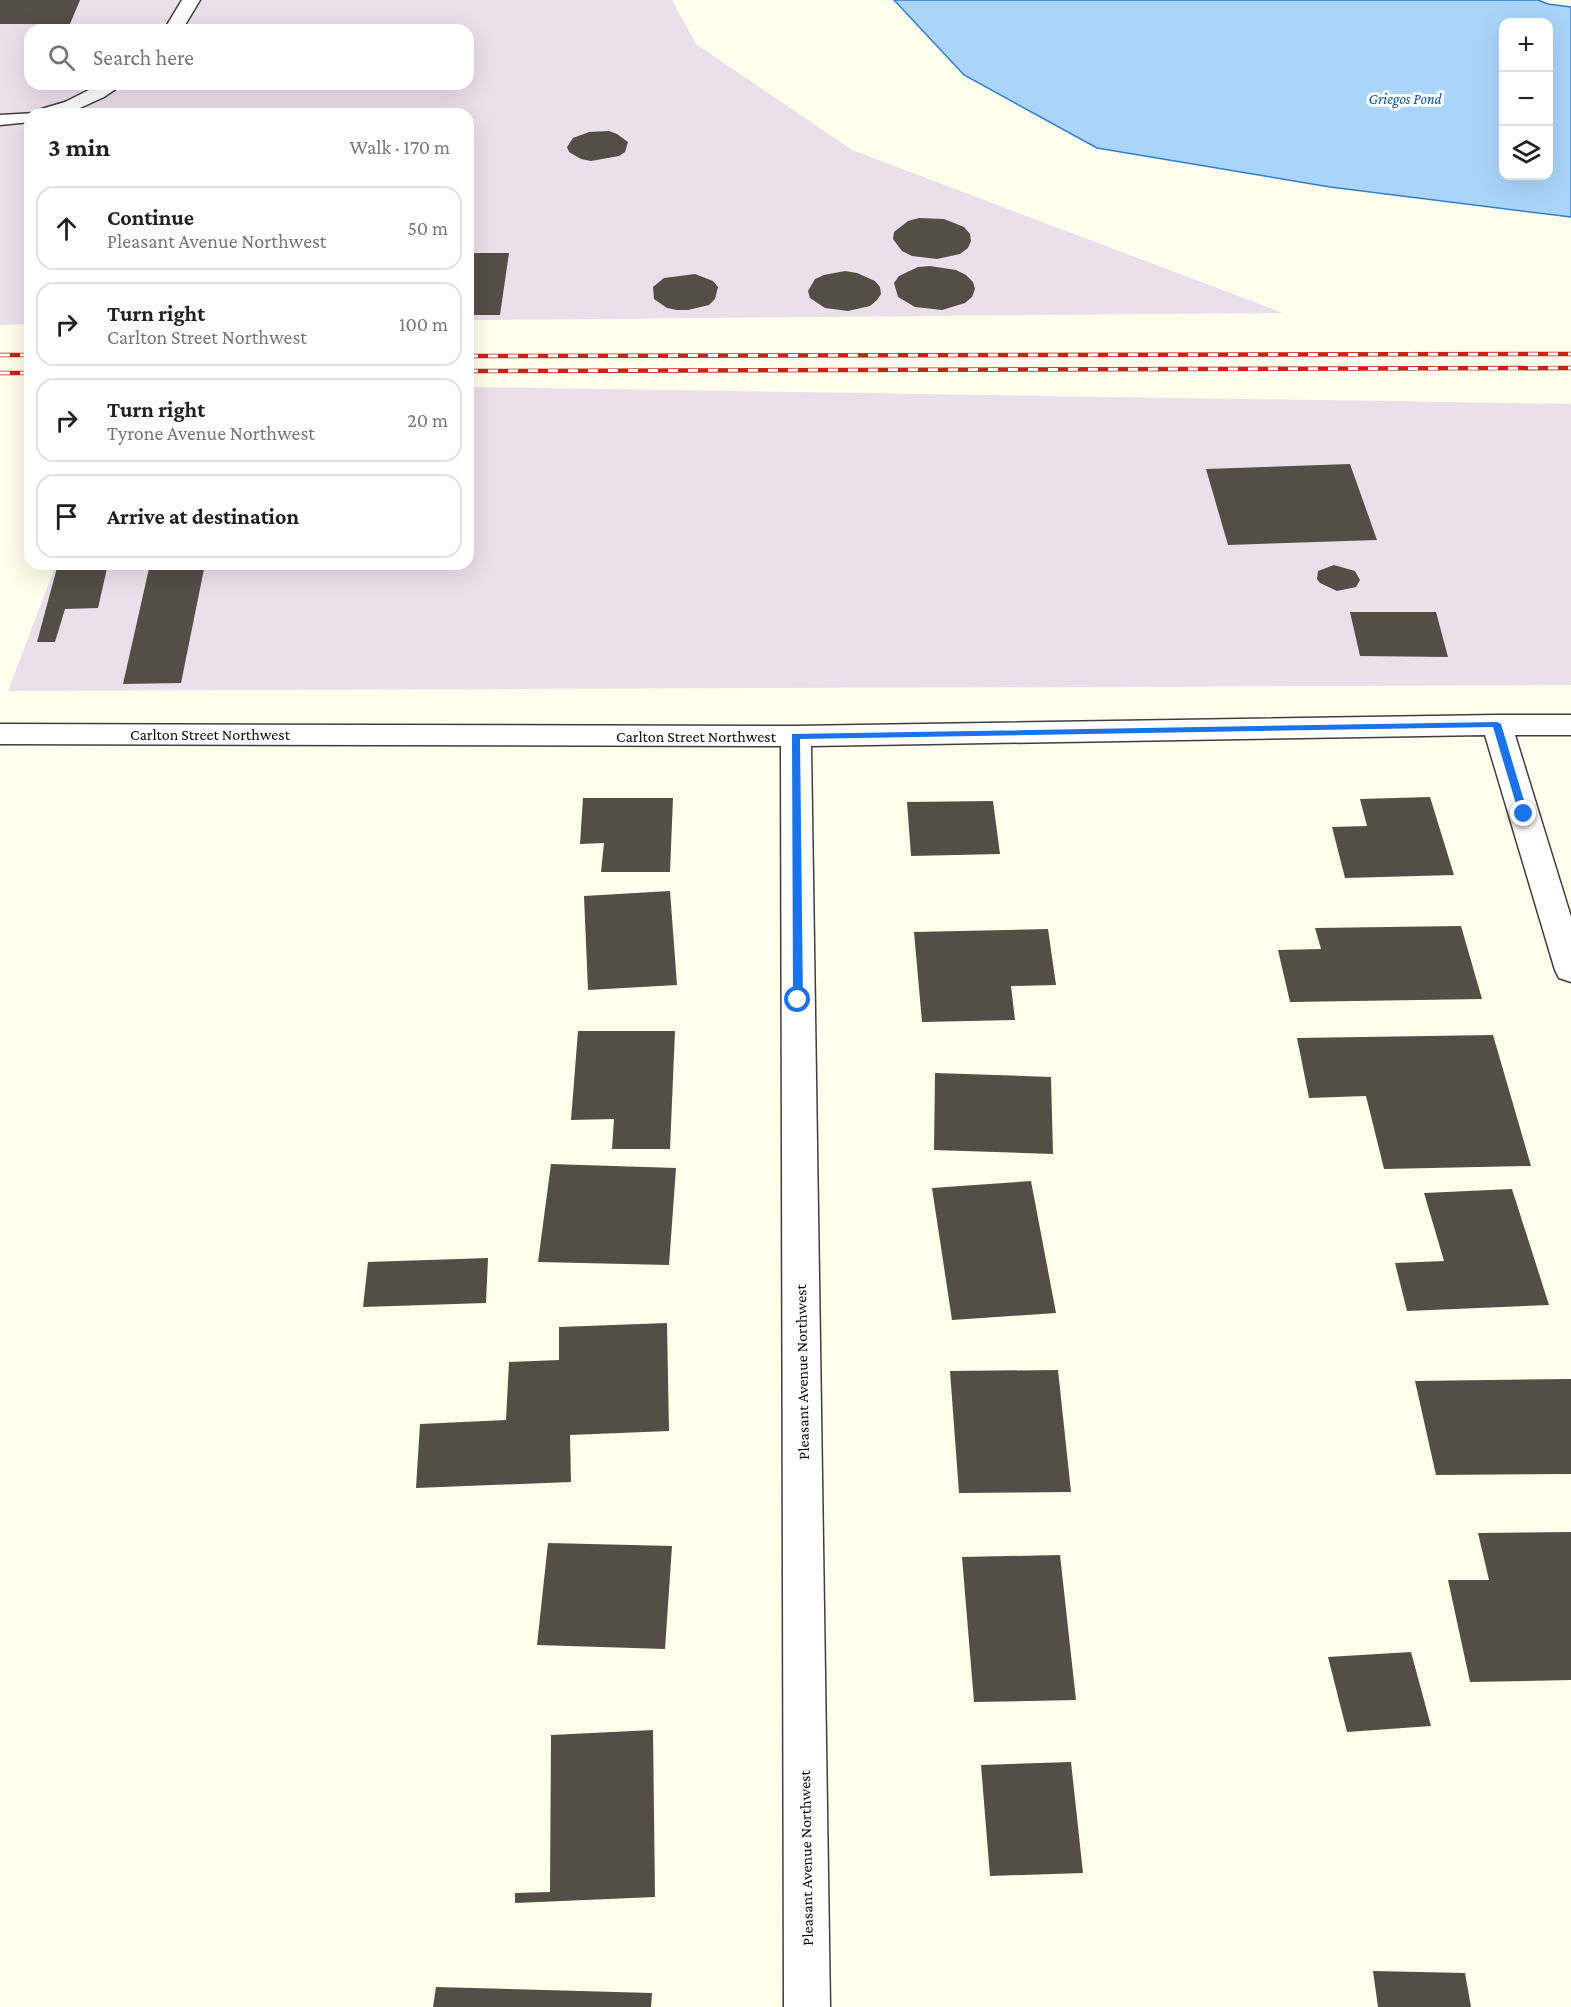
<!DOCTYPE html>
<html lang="en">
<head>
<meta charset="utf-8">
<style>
	body { margin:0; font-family:"Crimson Pro",serif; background:#f6f6f6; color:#202124 }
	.controls { position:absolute; right:18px; top:18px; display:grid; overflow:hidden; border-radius:12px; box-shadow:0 6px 24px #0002 }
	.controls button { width:54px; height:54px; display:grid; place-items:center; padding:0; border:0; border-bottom:2px solid #e0e0e0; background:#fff; color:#202124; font:30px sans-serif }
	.stop { position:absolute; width:18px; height:18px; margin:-14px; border:4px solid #1a73e8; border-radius:50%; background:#fff }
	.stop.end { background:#1a73e8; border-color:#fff; box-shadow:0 2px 6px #0008 }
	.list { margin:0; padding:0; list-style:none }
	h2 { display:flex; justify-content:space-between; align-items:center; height:78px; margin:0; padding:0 24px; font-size:26px }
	h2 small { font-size:20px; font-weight:400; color:#757577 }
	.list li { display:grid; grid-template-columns:39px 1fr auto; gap:18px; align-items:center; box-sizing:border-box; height:84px; margin:0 12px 12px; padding:0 12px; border:2px solid #e0e0e0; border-radius:18px }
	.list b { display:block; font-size:22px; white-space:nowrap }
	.list p { margin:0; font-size:20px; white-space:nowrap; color:#757577 }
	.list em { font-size:20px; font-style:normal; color:#757577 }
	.icon { flex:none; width:33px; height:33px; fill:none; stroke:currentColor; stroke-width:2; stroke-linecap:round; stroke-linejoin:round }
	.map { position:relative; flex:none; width:1571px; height:2007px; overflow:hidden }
	.search { position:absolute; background:#fff; box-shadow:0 6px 24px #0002; left:24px; top:24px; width:450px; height:66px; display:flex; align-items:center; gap:15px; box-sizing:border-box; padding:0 21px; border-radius:18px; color:#757577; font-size:22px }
	.panel { position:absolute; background:#fff; box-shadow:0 6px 24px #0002; left:24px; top:108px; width:450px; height:462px; border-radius:18px }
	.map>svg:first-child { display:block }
	.industrial { fill:#ecdfec; fill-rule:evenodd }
	.water { fill:#abd4fb; stroke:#2c80d8; stroke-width:1.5; fill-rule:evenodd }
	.building { fill:#554e47 }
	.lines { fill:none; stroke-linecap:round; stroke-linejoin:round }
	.lane-casing { stroke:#3f3f3f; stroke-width:3 }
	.street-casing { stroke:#3f3f3f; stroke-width:3 }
	.lane { fill:#fff; fill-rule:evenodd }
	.street { fill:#fff; fill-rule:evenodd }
	.rail-casing { stroke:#c72419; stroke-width:4.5 }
	.rail { stroke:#fff; stroke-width:3; stroke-dasharray:10; stroke-linecap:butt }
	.route { fill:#1a73e8 }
	.labels { text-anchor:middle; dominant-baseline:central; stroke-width:6; stroke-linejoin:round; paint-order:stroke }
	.far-water-label { font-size:15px; font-style:italic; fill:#0b52a7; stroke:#fff }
	.street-label { font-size:16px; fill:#0c0c0c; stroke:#fff }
</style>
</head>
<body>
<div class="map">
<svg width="1571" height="2007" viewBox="0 0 1571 2007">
	<rect width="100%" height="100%" fill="#fffdeb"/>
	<!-- industrial -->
	<g class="industrial">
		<path d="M0,0H672L696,44L852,150L1283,313L468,320V114H30V324L0,325ZM30,30H468V84H30Z"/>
		<polygon points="468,387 1571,404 1571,685 8,691 56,564 468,564"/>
	</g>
	<!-- water -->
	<path class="water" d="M894,0H1538L1548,4L1571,7V217L1330,187L1097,148L964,75ZM1504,22H1548V176H1504Z"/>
	<!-- building -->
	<g class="building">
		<polygon points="0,0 80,0 70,24 0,24"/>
		<polygon points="609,131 617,134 628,142 625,152 619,156 591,161 581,159 569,152 567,147 573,138 589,132"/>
		<polygon points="919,218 944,219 964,227 970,234 971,241 968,248 960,254 937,259 912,256 902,251 893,239 894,232 908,221"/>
		<polygon points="468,253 509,253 500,315 468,315"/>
		<polygon points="930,266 956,270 966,275 973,282 975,289 972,297 965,303 942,310 915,307 898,297 894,283 899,276 918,267"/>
		<polygon points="845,271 857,273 875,281 880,287 881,294 877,300 870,306 848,311 825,308 810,298 808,291 815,279 824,275"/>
		<polygon points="695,274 713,281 718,287 715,299 709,305 688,310 677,310 667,308 654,299 653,287 664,278"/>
		<polygon points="1350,464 1377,540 1228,545 1206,469"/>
		<polygon points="58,564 108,564 98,608 65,609 55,642 37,642"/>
		<polygon points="150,564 205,564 181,683 123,684"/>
		<polygon points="1334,565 1355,571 1360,580 1356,587 1337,591 1320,583 1317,579 1318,571"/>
		<polygon points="1350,612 1436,612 1448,657 1360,656"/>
		<polygon points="1430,797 1454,875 1345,878 1332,827 1367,826 1360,799"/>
		<polygon points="583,798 673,798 670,872 601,872 604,843 580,844"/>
		<polygon points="993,801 1000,854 911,856 907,802"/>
		<polygon points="670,891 677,985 588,990 584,896"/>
		<polygon points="1461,926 1482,999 1290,1002 1278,950 1321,949 1315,928"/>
		<polygon points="1048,929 1056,985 1011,986 1015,1020 922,1022 914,932"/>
		<polygon points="578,1031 675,1031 670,1149 612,1149 614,1119 571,1120"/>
		<polygon points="1493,1035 1531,1166 1384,1169 1366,1096 1309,1098 1297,1038"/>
		<polygon points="935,1073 1051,1077 1053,1154 934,1150"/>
		<polygon points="551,1164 676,1168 669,1265 538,1262"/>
		<polygon points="1031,1181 1056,1313 952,1320 932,1188"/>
		<polygon points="1512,1189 1549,1305 1407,1311 1395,1263 1444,1261 1424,1193"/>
		<polygon points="488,1258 486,1303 363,1307 368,1262"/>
		<polygon points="667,1323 669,1431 570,1435 571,1482 416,1488 420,1424 506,1420 509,1362 559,1360 559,1327"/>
		<polygon points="1058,1370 1071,1492 959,1493 950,1371"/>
		<polygon points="1571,1379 1571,1474 1436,1475 1415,1381"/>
		<polygon points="1571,1532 1571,1680 1470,1682 1448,1580 1489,1580 1478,1533"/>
		<polygon points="548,1543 672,1546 665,1649 537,1645"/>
		<polygon points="1060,1555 1076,1700 974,1702 962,1557"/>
		<polygon points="1411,1652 1431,1726 1347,1732 1328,1657"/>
		<polygon points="653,1730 655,1897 515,1903 515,1893 550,1892 551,1735"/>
		<polygon points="1071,1762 1083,1873 990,1876 981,1765"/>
		<polygon points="1373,1971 1465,1973 1471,2007 1378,2007"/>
		<polygon points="436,1987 652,1993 651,2007 433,2007"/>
	</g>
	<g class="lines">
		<!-- lane casing -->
		<g class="lane-casing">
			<g id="lane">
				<polygon points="182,0 200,0 182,30 164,30"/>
				<polygon points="101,84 123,84 104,97 69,113 30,114 30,122 0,125 0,115 36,113 38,110 65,102"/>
			</g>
		</g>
		<!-- street casing -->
		<g class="street-casing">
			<polygon id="street" points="1497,715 1571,715 1571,735 1515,735 1571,917 1571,982 1559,978 1555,970 1485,735 811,746 830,2007 784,2007 781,746 0,744 0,724 796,726"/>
		</g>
		<!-- lane -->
		<use href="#lane" class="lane"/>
		<!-- street -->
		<use href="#street" class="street"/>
		<!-- rail casing -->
		<g class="rail-casing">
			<g id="rail">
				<polyline points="0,355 30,355"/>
				<polyline points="468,356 1571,354"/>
				<polyline points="468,371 1571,368"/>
				<polyline points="0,373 30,373"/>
			</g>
		</g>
		<!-- rail -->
		<use href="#rail" class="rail"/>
	</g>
	<!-- route -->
	<polygon class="route" points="1497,722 1501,724 1528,814 1527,816 1519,814 1493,727 800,739 803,1000 798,1004 793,1000 792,734"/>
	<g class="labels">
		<!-- far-water labels -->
		<g class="far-water-label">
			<text x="1405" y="99">Griegos Pond</text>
		</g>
		<!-- street labels -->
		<g class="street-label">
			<text x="210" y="734">Carlton Street Northwest</text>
			<text x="696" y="736">Carlton Street Northwest</text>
			<text transform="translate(802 1372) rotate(-91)">Pleasant Avenue Northwest</text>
			<text transform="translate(806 1858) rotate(-91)">Pleasant Avenue Northwest</text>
		</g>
	</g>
</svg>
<div class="controls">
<button>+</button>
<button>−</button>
<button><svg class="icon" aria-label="layers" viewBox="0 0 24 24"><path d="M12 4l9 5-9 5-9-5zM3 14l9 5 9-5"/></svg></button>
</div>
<div class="stop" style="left:798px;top:1000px"></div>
<div class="stop end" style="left:1524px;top:814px"></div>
<div class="search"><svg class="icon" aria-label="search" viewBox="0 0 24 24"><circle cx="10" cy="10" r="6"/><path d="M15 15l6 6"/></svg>Search here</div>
<section class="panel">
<h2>3 min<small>Walk · 170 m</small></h2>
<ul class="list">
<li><svg class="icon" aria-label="ahead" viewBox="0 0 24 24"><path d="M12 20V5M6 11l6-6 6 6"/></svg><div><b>Continue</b><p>Pleasant Avenue Northwest</p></div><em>50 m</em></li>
<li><svg class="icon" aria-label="right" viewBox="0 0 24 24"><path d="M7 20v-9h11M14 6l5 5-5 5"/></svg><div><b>Turn right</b><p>Carlton Street Northwest</p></div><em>100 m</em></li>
<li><svg class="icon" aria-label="right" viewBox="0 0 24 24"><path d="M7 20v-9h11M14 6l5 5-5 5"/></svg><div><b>Turn right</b><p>Tyrone Avenue Northwest</p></div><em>20 m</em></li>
<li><svg class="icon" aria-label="arrive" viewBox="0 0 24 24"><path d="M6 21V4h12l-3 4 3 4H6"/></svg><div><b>Arrive at destination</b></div></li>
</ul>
</section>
</div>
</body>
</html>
